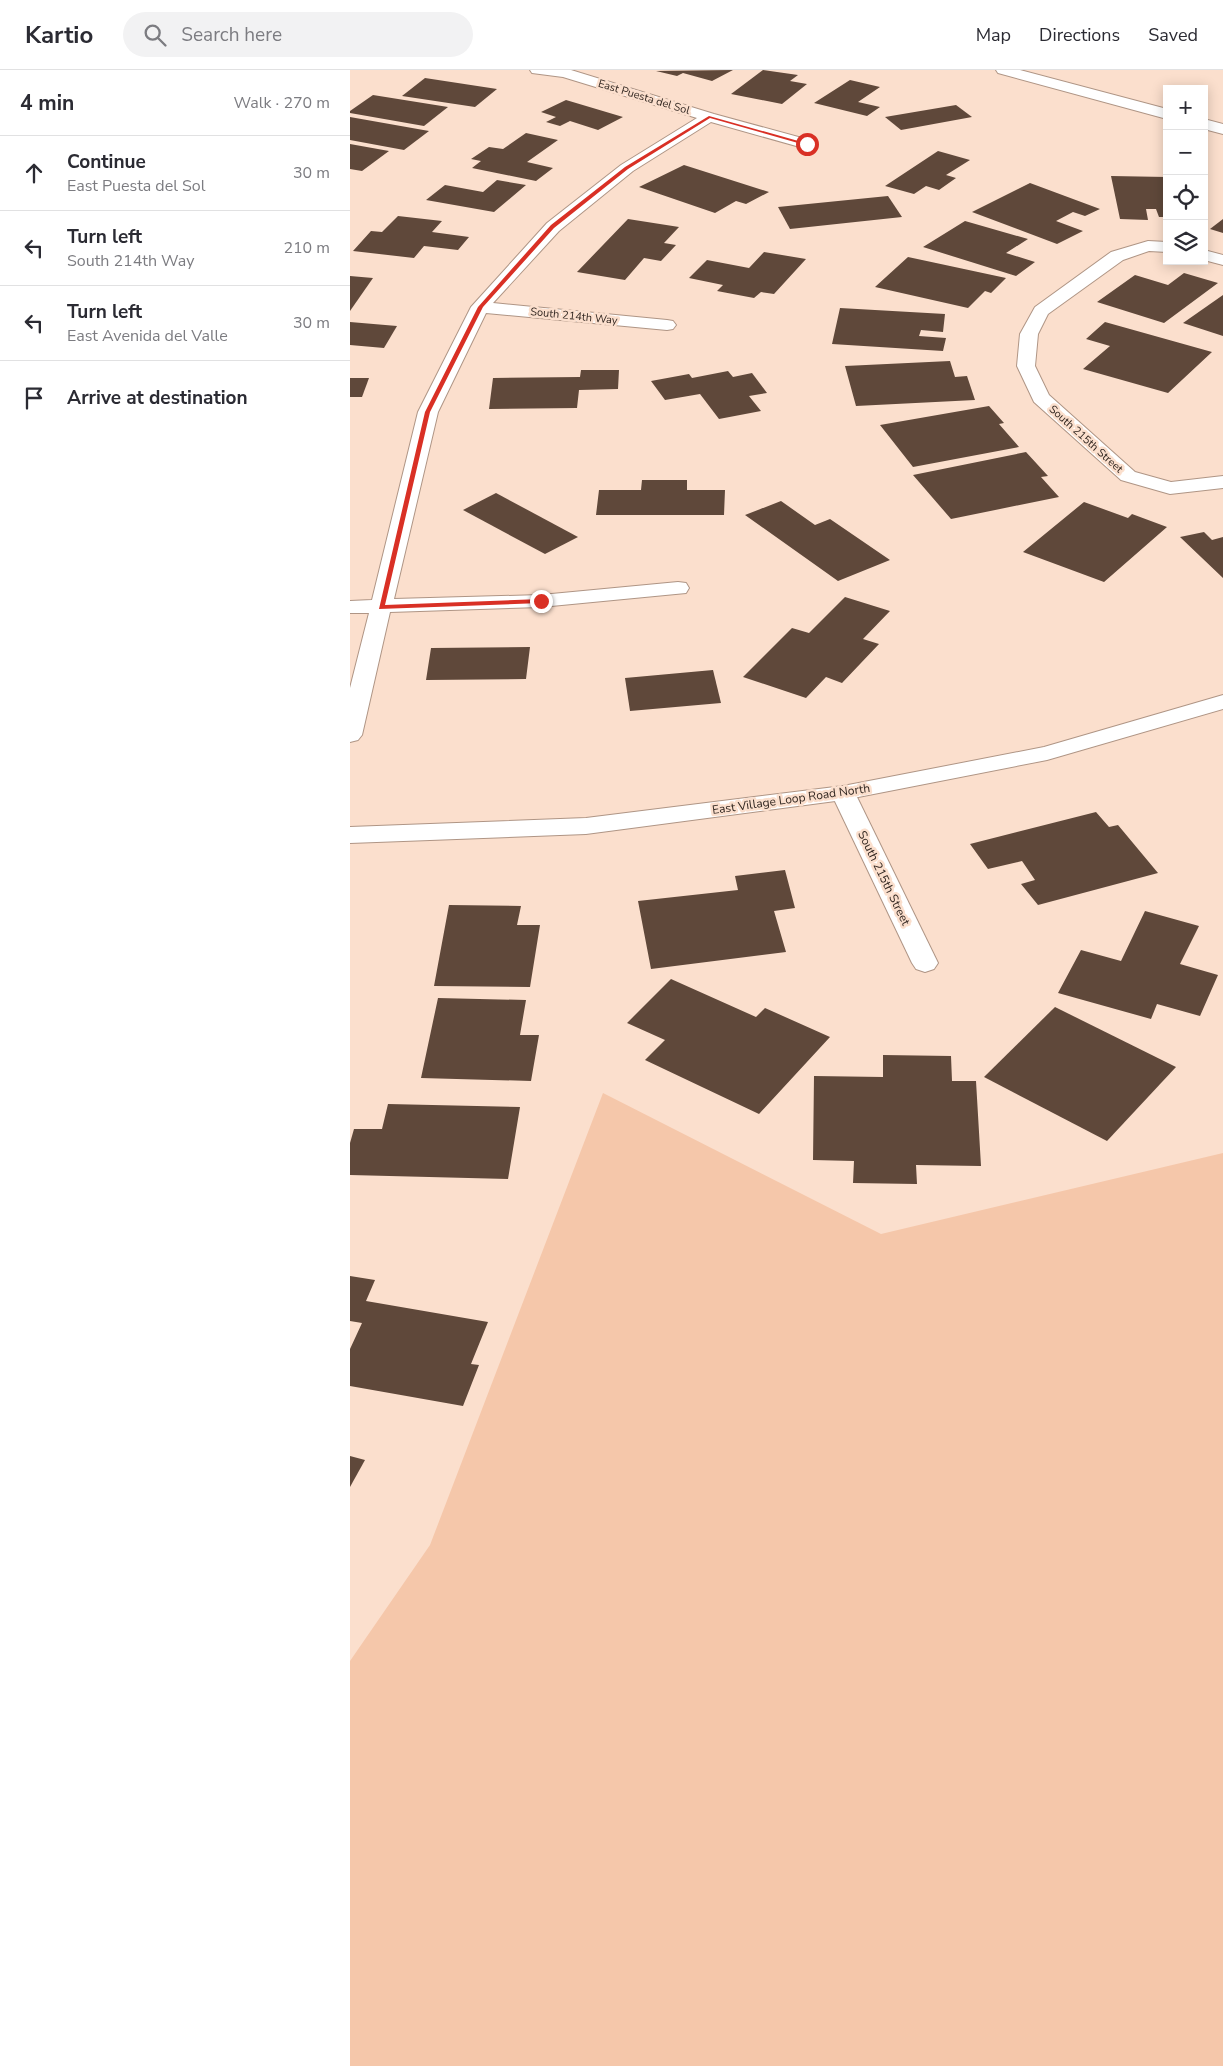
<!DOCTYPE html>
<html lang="en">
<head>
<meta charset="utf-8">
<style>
	body { margin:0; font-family:"Nunito Sans",sans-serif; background:#f2f2f3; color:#2b2b33 }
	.controls { position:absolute; right:15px; top:15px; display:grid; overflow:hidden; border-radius:0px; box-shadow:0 2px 12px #0003 }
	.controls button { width:45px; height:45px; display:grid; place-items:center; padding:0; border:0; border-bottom:1px solid #e1e1e2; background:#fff; color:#2b2b33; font:25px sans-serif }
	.stop { position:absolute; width:15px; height:15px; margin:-11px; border:4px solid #d93025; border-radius:50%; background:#fff }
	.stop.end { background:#d93025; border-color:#fff; box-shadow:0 1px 5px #0008 }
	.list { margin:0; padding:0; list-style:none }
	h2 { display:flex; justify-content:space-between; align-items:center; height:65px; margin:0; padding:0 20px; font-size:21px }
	h2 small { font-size:16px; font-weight:400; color:#7c7c81 }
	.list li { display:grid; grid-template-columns:32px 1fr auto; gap:15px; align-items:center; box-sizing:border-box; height:75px; padding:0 20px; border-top:1px solid #e1e1e2 }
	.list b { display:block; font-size:19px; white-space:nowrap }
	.list p { margin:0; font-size:16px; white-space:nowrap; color:#7c7c81 }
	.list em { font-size:16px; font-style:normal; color:#7c7c81 }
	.icon { flex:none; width:28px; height:28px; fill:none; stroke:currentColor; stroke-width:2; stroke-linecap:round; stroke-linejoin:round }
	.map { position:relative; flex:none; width:873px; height:1996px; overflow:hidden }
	header { display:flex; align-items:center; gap:30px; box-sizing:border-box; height:70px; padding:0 25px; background:#fff; border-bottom:1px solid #e1e1e2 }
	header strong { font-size:24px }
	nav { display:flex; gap:28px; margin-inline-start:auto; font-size:18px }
	.search { width:350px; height:45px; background:#f2f2f3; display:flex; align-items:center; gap:12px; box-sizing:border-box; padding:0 18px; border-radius:28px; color:#7c7c81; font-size:19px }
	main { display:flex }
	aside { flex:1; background:#fff }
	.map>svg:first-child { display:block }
	.green { fill:#f5c7aa }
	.building { fill:#5f483a }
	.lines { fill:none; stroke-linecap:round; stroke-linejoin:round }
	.street-casing { stroke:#af9585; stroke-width:2 }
	.secondary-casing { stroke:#af9585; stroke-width:2 }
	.street { fill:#fff; fill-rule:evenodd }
	.secondary { fill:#fff; fill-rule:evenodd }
	.route { fill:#d93025 }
	.labels { text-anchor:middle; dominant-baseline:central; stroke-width:5; stroke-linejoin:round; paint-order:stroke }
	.far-street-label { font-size:11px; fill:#322721; stroke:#fbdfcd }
	.street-label { font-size:12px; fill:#322721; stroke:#fbdfcd }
</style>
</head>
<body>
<header>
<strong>Kartio</strong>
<div class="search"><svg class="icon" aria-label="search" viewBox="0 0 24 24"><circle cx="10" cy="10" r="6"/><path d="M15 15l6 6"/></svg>Search here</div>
<nav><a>Map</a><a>Directions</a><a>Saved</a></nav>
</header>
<main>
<aside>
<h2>4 min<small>Walk · 270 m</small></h2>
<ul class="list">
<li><svg class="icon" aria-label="ahead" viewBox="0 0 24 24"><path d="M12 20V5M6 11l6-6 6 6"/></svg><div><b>Continue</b><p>East Puesta del Sol</p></div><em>30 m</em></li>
<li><svg class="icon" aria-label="left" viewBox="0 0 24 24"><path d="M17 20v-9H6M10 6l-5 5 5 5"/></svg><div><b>Turn left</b><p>South 214th Way</p></div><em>210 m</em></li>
<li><svg class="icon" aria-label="left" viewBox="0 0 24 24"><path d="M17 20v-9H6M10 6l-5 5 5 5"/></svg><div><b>Turn left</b><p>East Avenida del Valle</p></div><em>30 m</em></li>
<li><svg class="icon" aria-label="arrive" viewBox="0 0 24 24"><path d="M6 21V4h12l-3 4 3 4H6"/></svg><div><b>Arrive at destination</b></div></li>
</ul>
</aside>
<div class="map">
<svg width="873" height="1996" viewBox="0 0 873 1996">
	<rect width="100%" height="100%" fill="#fbdfcd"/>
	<!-- green -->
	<polygon class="green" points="253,1023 531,1164 873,1083 873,1996 0,1996 0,1591 80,1475"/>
	<!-- building -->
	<g class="building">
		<polygon points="383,0 362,11 333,3 327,6 306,1"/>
		<polygon points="413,0 448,5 440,11 457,14 432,34 381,24"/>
		<polygon points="75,8 147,19 125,37 52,26"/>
		<polygon points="500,10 530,17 508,32 530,37 517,46 464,33"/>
		<polygon points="23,25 98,37 74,56 0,43 0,41"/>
		<polygon points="216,30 273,47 248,60 220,51 210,56 196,52 206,47 191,42"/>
		<polygon points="606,35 622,47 551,60 535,47"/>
		<polygon points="0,47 79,61 54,80 0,70"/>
		<polygon points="176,63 208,70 177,92 203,98 186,111 122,98 131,91 121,89 139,77 153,79"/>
		<polygon points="0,74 39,81 12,101 0,99"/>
		<polygon points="588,81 620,90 596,105 606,108 589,120 576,116 564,124 535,116"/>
		<polygon points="334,95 419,122 396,134 386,131 365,143 289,117"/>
		<polygon points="761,106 817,107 817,147 809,147 806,139 796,139 798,150 770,149"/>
		<polygon points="147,110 176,115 144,142 76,130 95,115 133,122"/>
		<polygon points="680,113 750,139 735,146 723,142 706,151 733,161 707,174 622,142"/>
		<polygon points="538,126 552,147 440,159 428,137"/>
		<polygon points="48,146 92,151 82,162 119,167 108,180 74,176 64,188 3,181 21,161 32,162"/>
		<polygon points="278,149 329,157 314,173 326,175 311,191 294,188 275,210 227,202"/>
		<polygon points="873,149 873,163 860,159"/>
		<polygon points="615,151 678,169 656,183 685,192 666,206 573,177"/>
		<polygon points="414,182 456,189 424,224 411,222 404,228 367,221 373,215 339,208 357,190 399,198"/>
		<polygon points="558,187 656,208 641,223 635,221 618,238 525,217"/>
		<polygon points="834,203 868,213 814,253 747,232 785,205 818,215"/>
		<polygon points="0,206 23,208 0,241"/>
		<polygon points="873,225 873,266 833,253"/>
		<polygon points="490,238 595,244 593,262 571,260 569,266 596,268 593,281 482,274"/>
		<polygon points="0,252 47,256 34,278 0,275"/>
		<polygon points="755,252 862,282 818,323 733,299 760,276 736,269"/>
		<polygon points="600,291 605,307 617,306 625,330 506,336 495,296"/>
		<polygon points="231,300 269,300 268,319 229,320 227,338 139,339 143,308 230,307"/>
		<polygon points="378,301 383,307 402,303 417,323 399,326 411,341 369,349 350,324 315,330 301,311 339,304 342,308"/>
		<polygon points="0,308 19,308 12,327 0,327"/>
		<polygon points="639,336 654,353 649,354 669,377 563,397 530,355"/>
		<polygon points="676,382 698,406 691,407 709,427 601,449 563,405"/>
		<polygon points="292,410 337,410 337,420 375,420 374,445 246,445 249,420 291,420"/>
		<polygon points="146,423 228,467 195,484 113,440"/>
		<polygon points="431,431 465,455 480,449 540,490 488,511 395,445"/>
		<polygon points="734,432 778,448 782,444 817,457 754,512 673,482"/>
		<polygon points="854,462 862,470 873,467 873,508 830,467"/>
		<polygon points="495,527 540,541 513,569 529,574 492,613 476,607 456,628 393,607 442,558 459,563"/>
		<polygon points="180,577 176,609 76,610 81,578"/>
		<polygon points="363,600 371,633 280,641 275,608"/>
		<polygon points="746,742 759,757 768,755 808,803 688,835 671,814 685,810 672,791 638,799 620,774"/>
		<polygon points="435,800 445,838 424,841 436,882 301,899 288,831 388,820 385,806"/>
		<polygon points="99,835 171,836 167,855 190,855 180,917 84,916"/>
		<polygon points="795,841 849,856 830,894 868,905 850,946 807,934 801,949 708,923 731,880 771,891"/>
		<polygon points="321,909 406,947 415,938 480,967 409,1044 295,990 315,970 277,953"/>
		<polygon points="88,928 176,930 170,965 189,965 181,1011 71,1008"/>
		<polygon points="705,937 826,997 757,1071 634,1007"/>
		<polygon points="533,985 601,986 602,1011 626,1011 631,1096 566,1095 567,1114 503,1113 504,1091 463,1090 464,1006 533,1007"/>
		<polygon points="38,1034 170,1037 158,1109 0,1105 0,1073 4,1059 32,1059"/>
		<polygon points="0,1206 25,1210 16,1231 138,1252 121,1294 129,1295 113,1336 0,1316 0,1279 12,1253 0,1251"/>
		<polygon points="0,1386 15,1390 0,1417"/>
	</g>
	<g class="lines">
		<!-- street casing -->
		<g class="street-casing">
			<g id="street">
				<polygon points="180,0 221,0 364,44 463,71 465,74 463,77 457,79 361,52 283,101 209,161 143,233 317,250 323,251 326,255 323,259 317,260 136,243 88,342 44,529 191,525 328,512 336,513 339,518 336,523 191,537 40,542 12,665 8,670 0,672 0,618 19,543 0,543 0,531 22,530 68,342 121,237 197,153 271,95 347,48 213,7 182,3"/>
				<polygon points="798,171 817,172 817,182 799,181 773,190 698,244 688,264 685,296 699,325 785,402 821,412 873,406 873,418 820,424 771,410 684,332 667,296 670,264 685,237 761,182"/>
				<polygon points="854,180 873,185 873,195 854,190"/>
				<polygon points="493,716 501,718 505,723 588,893 584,899 575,902 566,899 562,893 481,723 485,718"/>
			</g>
		</g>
		<!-- secondary casing -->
		<g class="secondary-casing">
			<g id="secondary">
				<polygon points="646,0 670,0 817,39 817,49 648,3"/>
				<polygon points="854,49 873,54 873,64 854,59"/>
				<polygon points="873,625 873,639 697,690 493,730 236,764 0,773 0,757 236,748 493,716 694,677"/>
			</g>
		</g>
		<!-- street -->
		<use href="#street" class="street"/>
		<!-- secondary -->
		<use href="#secondary" class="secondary"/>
	</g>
	<!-- route -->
	<polygon class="route" points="359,46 459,74 455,75 360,48 278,99 204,158 133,237 80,342 35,535 191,529 195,531 191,533 29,539 75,342 128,237 201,155 275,97"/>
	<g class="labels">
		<!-- far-street labels -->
		<g class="far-street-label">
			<text transform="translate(294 27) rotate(17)">East Puesta del Sol</text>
			<text transform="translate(224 246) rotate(6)">South 214th Way</text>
			<text transform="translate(736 369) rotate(42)">South 215th Street</text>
		</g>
		<!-- street labels -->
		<g class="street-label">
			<text transform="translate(441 729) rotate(-8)">East Village Loop Road North</text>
			<text transform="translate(534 808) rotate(64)">South 215th Street</text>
		</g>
	</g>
</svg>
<div class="controls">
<button>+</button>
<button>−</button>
<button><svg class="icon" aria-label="locate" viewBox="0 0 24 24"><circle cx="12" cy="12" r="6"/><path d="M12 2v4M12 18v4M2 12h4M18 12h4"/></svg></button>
<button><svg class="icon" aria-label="layers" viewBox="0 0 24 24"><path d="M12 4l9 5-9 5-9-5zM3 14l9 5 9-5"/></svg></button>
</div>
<div class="stop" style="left:457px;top:74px"></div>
<div class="stop end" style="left:191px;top:531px"></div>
</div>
</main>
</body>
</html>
